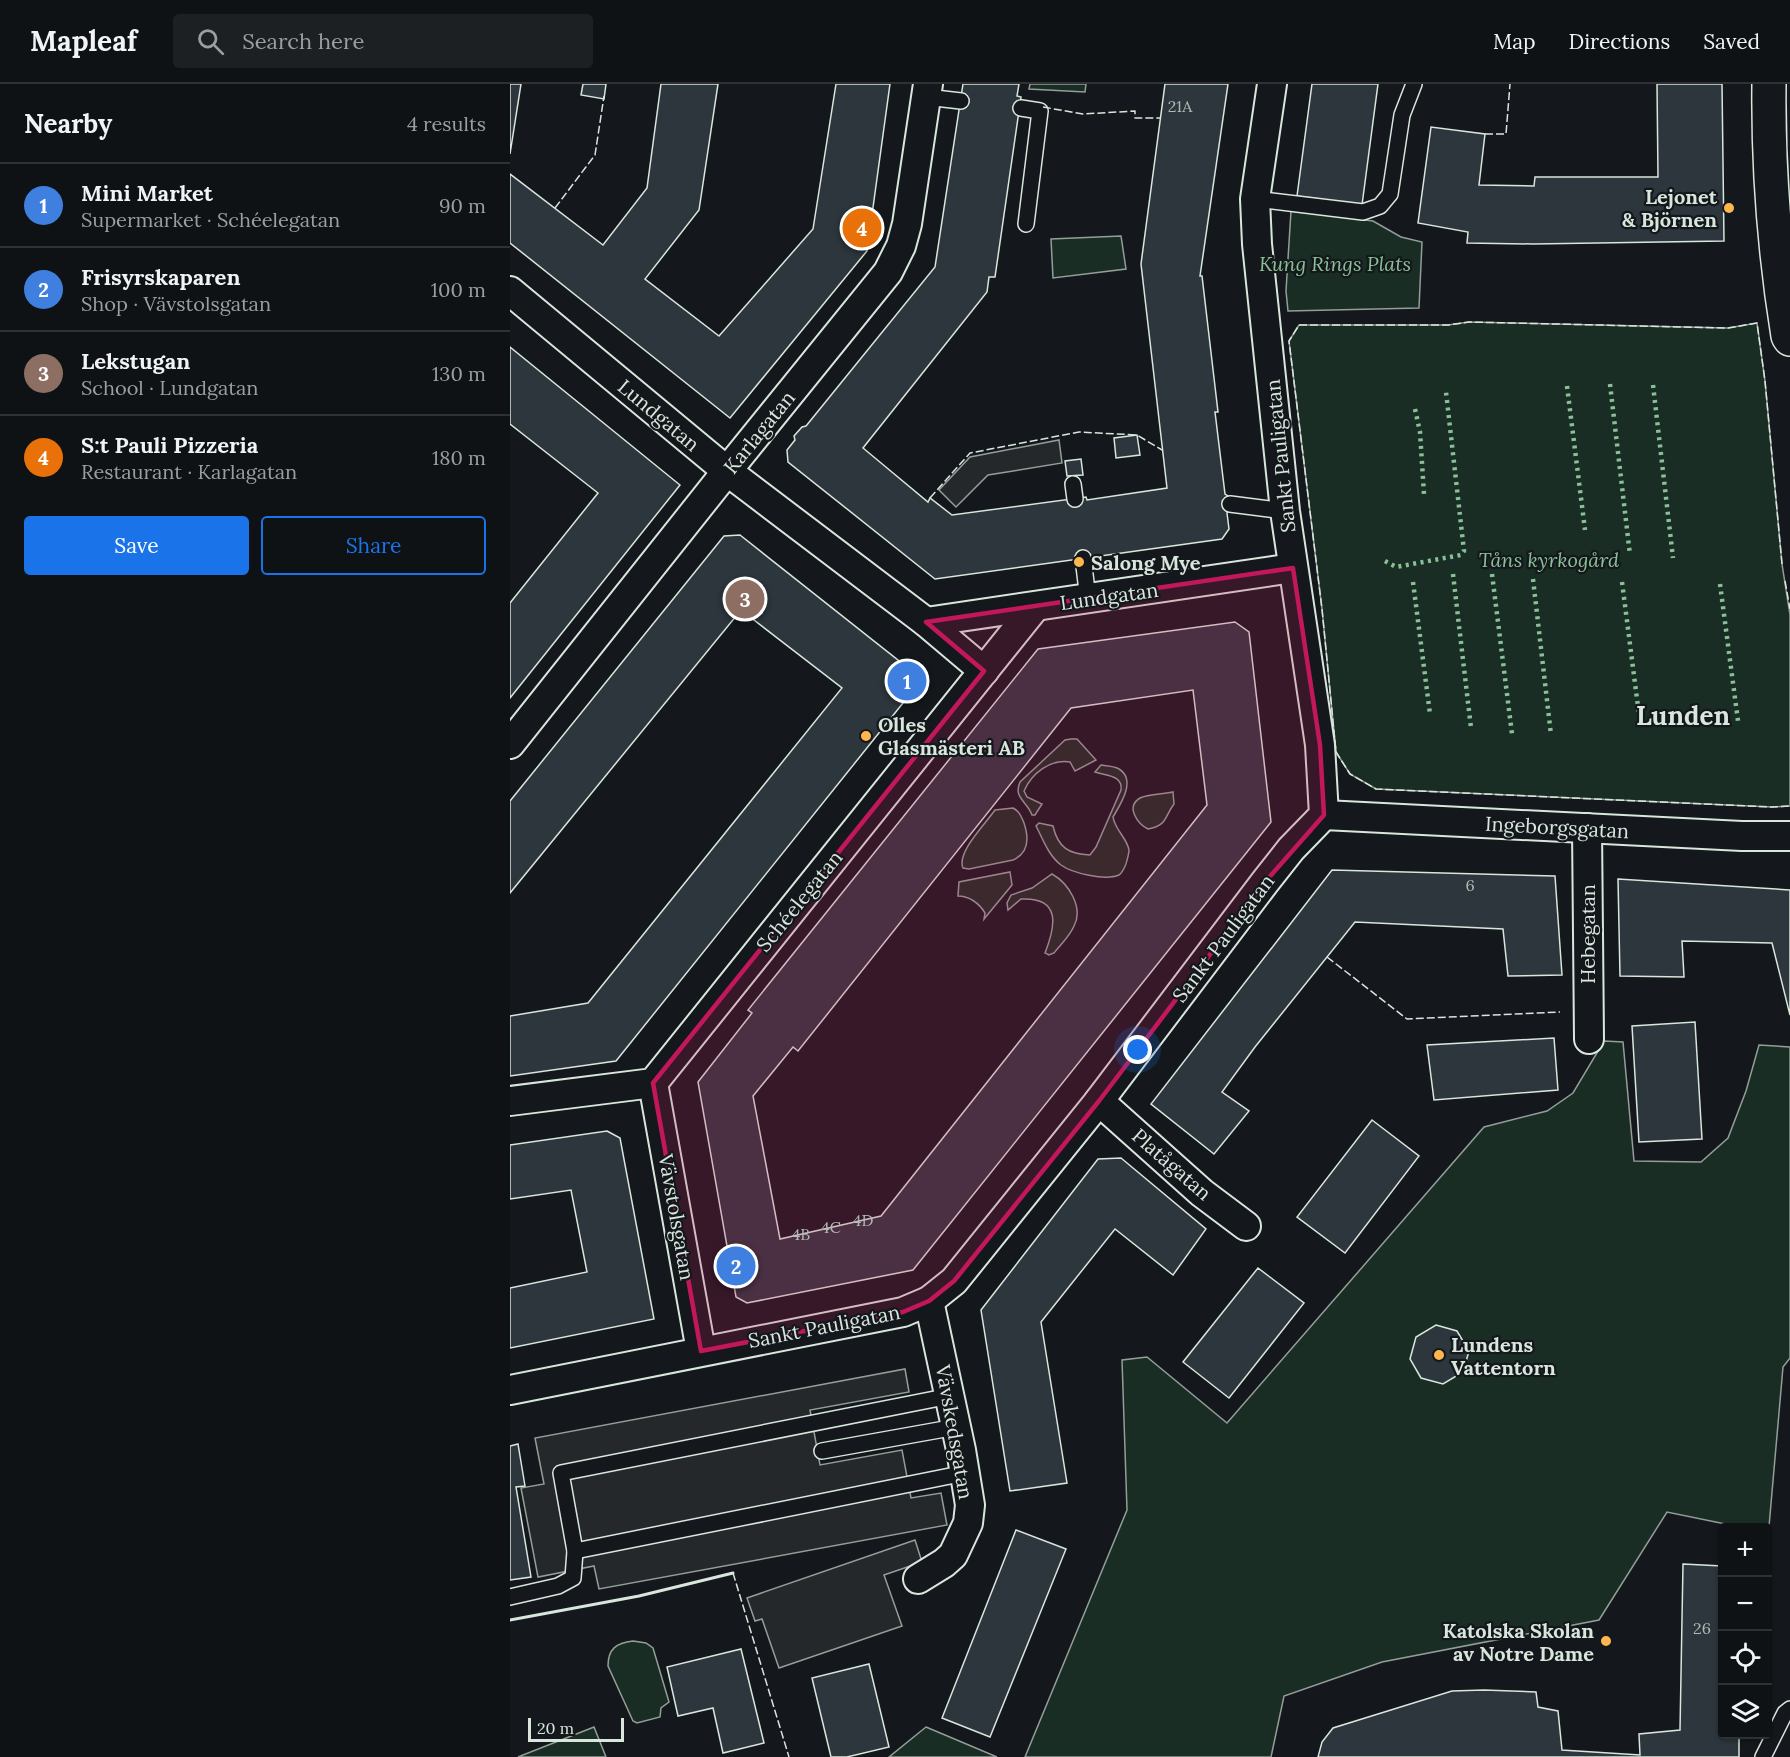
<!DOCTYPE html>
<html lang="en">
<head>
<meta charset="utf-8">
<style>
	body { margin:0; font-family:Lora,serif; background:#1d2022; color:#f1f3f6 }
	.controls { position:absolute; right:18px; bottom:18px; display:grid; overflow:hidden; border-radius:6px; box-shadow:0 2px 4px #0004 }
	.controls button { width:54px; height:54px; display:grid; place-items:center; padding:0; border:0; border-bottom:2px solid #2f3234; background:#0f1215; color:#f1f3f6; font:30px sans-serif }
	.scale { position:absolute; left:18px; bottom:15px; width:96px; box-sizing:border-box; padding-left:6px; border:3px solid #d8e6dc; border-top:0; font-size:16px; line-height:21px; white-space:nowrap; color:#d8e6dc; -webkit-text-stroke:4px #14181c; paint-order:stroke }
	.you { position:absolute; left:628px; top:966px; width:21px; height:21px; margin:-15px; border:4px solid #fff; border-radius:50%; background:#1a73e8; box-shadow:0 0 0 9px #1a73e833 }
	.badge { display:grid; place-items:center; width:39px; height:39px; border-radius:50%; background:#1a73e8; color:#fff; font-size:20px; font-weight:700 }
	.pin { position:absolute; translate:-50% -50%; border:3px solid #fff; box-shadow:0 2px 6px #0006 }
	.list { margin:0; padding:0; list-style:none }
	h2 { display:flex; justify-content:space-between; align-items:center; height:78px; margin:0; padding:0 24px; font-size:26px }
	h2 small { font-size:20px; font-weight:400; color:#9b9ea0 }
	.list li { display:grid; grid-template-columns:39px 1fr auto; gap:18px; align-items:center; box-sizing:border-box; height:84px; padding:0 24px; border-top:2px solid #2f3234 }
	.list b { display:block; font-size:22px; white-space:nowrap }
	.list p { margin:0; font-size:20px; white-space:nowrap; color:#9b9ea0 }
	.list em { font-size:20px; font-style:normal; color:#9b9ea0 }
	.actions { display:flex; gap:12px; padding:18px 24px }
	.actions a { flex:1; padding:14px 0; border:2px solid #1a73e8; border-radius:6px; text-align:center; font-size:21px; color:#1a73e8 }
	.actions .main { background:#1a73e8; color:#fff }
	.icon { flex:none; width:33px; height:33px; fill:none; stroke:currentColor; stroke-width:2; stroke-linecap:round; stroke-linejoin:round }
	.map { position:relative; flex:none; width:1280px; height:1673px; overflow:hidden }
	header { display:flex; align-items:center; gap:36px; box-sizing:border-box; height:84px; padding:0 30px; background:#0f1215; border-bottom:2px solid #2f3234 }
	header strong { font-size:28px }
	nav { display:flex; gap:33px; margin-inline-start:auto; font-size:21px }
	.search { width:420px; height:54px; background:#1d2022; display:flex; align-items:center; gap:15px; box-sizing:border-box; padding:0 21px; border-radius:6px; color:#9b9ea0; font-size:22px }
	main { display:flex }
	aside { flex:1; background:#0f1215 }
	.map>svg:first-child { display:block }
	.green { fill:#1a2d24; stroke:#939e99; stroke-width:1.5 }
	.parking { fill:#24282b; stroke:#939e99; stroke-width:1.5 }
	.building { fill:#2c363c; stroke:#d8e6dc; stroke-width:1.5; fill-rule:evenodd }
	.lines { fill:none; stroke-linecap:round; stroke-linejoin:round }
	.service-casing { stroke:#d8e6dc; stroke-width:18 }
	.minor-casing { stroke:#d8e6dc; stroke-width:32 }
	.tertiary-casing { stroke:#d8e6dc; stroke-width:36 }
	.service { stroke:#14181c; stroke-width:15 }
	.minor { stroke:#14181c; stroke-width:28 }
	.tertiary { stroke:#14181c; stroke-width:33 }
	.hedge { stroke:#8ac095; stroke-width:4.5; stroke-dasharray:3 4.5; stroke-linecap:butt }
	.fence { stroke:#d8e6dc; stroke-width:1.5; stroke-dasharray:8 3; stroke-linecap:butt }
	.wall { stroke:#d8e6dc; stroke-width:3 }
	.marked { fill:#c2185b; fill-opacity:0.2; stroke:#c2185b; stroke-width:4.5; stroke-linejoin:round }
	.poi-dot { fill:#ffb74d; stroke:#14181c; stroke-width:2 }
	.labels { text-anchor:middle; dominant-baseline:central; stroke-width:4.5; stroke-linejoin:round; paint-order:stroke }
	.number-label { font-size:16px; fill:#adbab4 }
	.poi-label { font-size:20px; font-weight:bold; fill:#d8e6dc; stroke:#14181c; text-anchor:start }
	.park-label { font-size:20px; font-style:italic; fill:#8ac095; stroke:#14181c }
	.street-label { font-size:20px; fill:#d8e6dc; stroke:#14181c }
	.district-label { font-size:26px; font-weight:bold; fill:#d8e6dc; stroke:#14181c }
</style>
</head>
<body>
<header>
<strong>Mapleaf</strong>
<div class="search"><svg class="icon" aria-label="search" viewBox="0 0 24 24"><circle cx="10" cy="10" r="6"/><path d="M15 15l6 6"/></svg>Search here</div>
<nav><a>Map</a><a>Directions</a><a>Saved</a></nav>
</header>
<main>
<aside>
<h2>Nearby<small>4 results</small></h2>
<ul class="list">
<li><span class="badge" style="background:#3f7fe0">1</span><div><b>Mini Market</b><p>Supermarket · Schéelegatan</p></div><em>90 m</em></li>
<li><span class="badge" style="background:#3f7fe0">2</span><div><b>Frisyrskaparen</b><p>Shop · Vävstolsgatan</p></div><em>100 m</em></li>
<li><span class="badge" style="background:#8d6e63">3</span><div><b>Lekstugan</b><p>School · Lundgatan</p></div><em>130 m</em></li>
<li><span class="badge" style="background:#e8710a">4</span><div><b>S:t Pauli Pizzeria</b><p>Restaurant · Karlagatan</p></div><em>180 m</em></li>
</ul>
<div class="actions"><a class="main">Save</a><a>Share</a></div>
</aside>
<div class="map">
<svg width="1280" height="1673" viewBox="0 0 1280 1673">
	<rect width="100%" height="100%" fill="#14181c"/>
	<!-- green -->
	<g class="green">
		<polygon points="520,0 576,0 575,8 519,5"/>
		<polygon points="781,127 863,137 891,153 912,158 909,224 778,227 776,207"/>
		<polygon points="611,152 616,185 543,194 541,155"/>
		<polygon points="959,238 1218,244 1247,239 1255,297 1272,480 1280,531 1280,722 1262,723 866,705 840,690 826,668 812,525 779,257 789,241 938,241"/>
		<path d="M561,655H567L586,676L565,687L560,678C540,675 522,689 514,707L517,713L532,720L525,731H522C517,717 503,714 510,698L555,656Z"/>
		<path d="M591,681C596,682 605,682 609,685C627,696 610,721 603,733C605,746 617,754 619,766C619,770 617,776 616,780C614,784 613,788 609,791C595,797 562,789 551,781C538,771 533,755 526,742L529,739L543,742C548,764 559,770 580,771L586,763L611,706C613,691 596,692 585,688Z"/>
		<path d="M663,708L664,720C654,733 658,741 638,745C628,740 615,723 630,714C637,710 654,710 663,708Z"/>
		<path d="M503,724C510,728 511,732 514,739C519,754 519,769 503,776L459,785L453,784C446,769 476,739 485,726Z"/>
		<path d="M500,788L502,801L474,835L475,829C469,819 459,812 448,812L449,798Z"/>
		<path d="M542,790C558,799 574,823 564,842C560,852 550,861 544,869L539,871L535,869C546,841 551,813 511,815L498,826L497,819L501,811L522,804Z"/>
		<polygon points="1094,957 1113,958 1124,1077 1191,1078 1218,1054 1236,1007 1249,961 1280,963 1280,1274 1273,1283 1258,1454 1258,1444 1230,1443 1157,1428 1089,1536 872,1578 774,1612 761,1673 515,1673 617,1426 612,1276 637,1273 717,1339 974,1043 1037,1027 1063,1009"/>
		<path d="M123,1557L136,1559L143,1564L159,1618L151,1624L150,1633L127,1639L123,1637L98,1582C98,1565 106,1559 123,1557Z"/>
		<polygon points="84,1643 96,1673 8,1673"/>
		<polygon points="416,1643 487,1673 379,1673"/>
	</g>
	<!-- parking -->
	<g class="parking">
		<polygon points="549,356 552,379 478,391 446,423 429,406 460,373"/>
		<polygon points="395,1285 399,1308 300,1326 310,1381 392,1366 401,1414 431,1409 437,1441 89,1505 84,1482 28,1493 11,1404 34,1400 25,1354"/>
		<polygon points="405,1456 412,1478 374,1491 392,1542 269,1584 252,1535 245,1537 237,1514"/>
	</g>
	<!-- building -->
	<g class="building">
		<polygon points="0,0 11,0 0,70"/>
		<polygon points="73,0 96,0 94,15 71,11"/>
		<polygon points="151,0 208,0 189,126 135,195 209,252 303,145 326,0 380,0 357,167 220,334 0,159 0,90 93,161 137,104"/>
		<polygon points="453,0 509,0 507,12 511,13 485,193 479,193 477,208 353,364 418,418 420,414 442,431 576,413 577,416 657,404 631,180 655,0 718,0 690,192 692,192 708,328 705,328 715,410 718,412 720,425 717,429 719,445 712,455 425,495 278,378 277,366 285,356 284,352 292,343 296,342 425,183"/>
		<polygon points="802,0 868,0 852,121 787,112"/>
		<polygon points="1147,0 1212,0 1214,157 1023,160 957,159 958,148 908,139 921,43 975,50 969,101 1024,102 1025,93 1148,93"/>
		<polygon points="0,263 170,401 0,614 0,519 88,409 0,340"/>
		<polygon points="627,351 630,371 606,374 604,354"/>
		<polygon points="571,375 573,391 557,392 555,377"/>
		<polygon points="230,451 403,588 405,604 106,977 0,992 0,932 78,919 332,604 231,526 0,809 0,717 214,452"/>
		<path d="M725,538L739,548L761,738L403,1186L237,1219L226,1213L188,998L242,929L238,926L528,565ZM683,606L697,721L371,1132L270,1155L243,1012L283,963L288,967L561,624Z"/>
		<polygon points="822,786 1045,792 1052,891 998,892 993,845 845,838 745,963 712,1008 739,1027 704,1070 641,1020"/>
		<polygon points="1108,795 1280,806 1280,931 1262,859 1172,857 1174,893 1110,892"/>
		<polygon points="1185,938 1192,1055 1129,1058 1122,942"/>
		<polygon points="1044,954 1048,1006 924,1016 917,961"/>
		<polygon points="862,1036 909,1072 835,1169 787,1133"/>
		<polygon points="97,1047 110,1054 144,1235 0,1264 0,1204 77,1188 61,1106 0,1115 0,1061"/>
		<polygon points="611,1074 696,1145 663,1191 605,1145 531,1238 557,1399 500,1407 471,1226 588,1075"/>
		<polygon points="748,1184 794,1219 719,1314 673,1278"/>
		<polygon points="926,1241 947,1247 959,1267 953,1288 933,1300 911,1294 900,1275 906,1253"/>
		<polygon points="8,1360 15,1402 6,1403 21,1493 0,1496 0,1362"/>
		<polygon points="506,1446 556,1465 480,1653 432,1634"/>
		<polygon points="1173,1480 1212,1482 1212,1650 1229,1650 1229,1673 808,1673 812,1658 823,1644 942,1607 974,1606 1026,1608 1028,1623 1048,1627 1052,1666 1130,1671 1129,1650 1170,1646"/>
		<polygon points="231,1565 254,1659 213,1669 203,1624 168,1632 157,1583"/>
		<polygon points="359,1580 379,1663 337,1673 321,1673 302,1594"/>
	</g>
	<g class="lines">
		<!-- service casing -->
		<g class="service-casing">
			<g id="service">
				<polyline points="416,13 451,17"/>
				<polyline points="511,24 530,27 516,140"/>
				<polyline points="745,115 853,128 870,122 880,110 892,31 904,0"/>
				<polyline points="563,400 565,415"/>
				<polyline points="720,420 775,427"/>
				<polyline points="573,474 578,515"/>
				<polyline points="440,1312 51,1389 65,1467 455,1389"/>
				<polyline points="312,1367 446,1343"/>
				<polyline points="0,1513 48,1502 63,1494 65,1467"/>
				<polyline points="1253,1673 1275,1629 1280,1625"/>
			</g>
		</g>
		<!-- minor casing -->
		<g class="minor-casing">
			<g id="minor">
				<polyline points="0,207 217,387 416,538 783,484"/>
				<polyline points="416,538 474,587"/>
				<polyline points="0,660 217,387 378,188 391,162 397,140 418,0"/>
				<polyline points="814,731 1232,752 1280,752"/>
				<polyline points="1077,744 1079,955"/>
				<polyline points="143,999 191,1267"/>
				<polyline points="0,1017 143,999 525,523"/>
				<polyline points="589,1017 692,1109 736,1142"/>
				<polyline points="0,1306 393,1228 419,1217 444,1197 589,1017 755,798 781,765 814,731 810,661 775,427 747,160 745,115 762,0"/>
				<polyline points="408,1495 434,1479 443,1471 458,1439 460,1421 451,1366 419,1217"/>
			</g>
		</g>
		<!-- tertiary casing -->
		<g class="tertiary-casing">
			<path id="tertiary" d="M1259,0C1258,82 1265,171 1278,252L1280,255"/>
		</g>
		<!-- service -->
		<use href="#service" class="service"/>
		<!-- minor -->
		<use href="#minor" class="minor"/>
		<!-- tertiary -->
		<use href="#tertiary" class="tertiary"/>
		<!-- hedge -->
		<g class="hedge">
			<polyline points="1100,300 1120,471"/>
			<polyline points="1143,301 1163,474"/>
			<polyline points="1057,302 1075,446"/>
			<polyline points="905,325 910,348 914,410"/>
			<polyline points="875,477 886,483 951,471 954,467 936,308"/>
			<polyline points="943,490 961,644"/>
			<polyline points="982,490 1002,650"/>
			<polyline points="1023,495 1041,651"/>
			<polyline points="903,498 920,630"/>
			<polyline points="1112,498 1131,646"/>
			<polyline points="1210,500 1228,637"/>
		</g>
		<!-- fence -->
		<g class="fence">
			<polyline points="533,23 573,30 625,27 625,34 650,34"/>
			<polyline points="975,50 996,50 1000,0"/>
			<polyline points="45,124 85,71 94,12"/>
			<polyline points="420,414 460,369 569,348 627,351 652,366"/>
			<polyline points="1272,480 1255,297 1247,239 1218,244 959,238 938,241 789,241 779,257 812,525 826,668 840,690 866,705 1262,723 1280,722"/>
			<polyline points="1275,497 1280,525"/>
			<polyline points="817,873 897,935 1050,928"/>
			<polyline points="223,1489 279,1673"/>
		</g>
		<!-- wall -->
		<polyline class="wall" points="0,1536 129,1512 223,1489"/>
	</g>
	<!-- marked area -->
	<path class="marked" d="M783,484L810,661L814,731L755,798L589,1017L444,1197L419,1217L393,1228L191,1267L143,999L474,587L416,538Z"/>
	<!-- markers -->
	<g class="poi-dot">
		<circle cx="1219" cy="124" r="6"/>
		<circle cx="569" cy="478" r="6"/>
		<circle cx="356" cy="652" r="6"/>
		<circle cx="929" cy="1271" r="6"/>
		<circle cx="1096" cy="1557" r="6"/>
	</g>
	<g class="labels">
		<!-- number labels -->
		<g class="number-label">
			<text x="670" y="22">21A</text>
			<text x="960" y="801">6</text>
			<text x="353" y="1136">4D</text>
			<text x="321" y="1143">4C</text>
			<text x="291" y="1150">4B</text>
			<text x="1192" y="1544">26</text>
		</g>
		<!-- poi labels -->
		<g class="poi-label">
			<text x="1207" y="112" text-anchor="end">Lejonet<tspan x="1207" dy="23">&amp; Björnen</tspan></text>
			<text x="581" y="478">Salong Mye</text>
			<text x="368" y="640">Olles<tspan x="368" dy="23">Glasmästeri AB</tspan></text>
			<text x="941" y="1260">Lundens<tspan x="941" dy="23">Vattentorn</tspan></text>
			<text x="1084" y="1546" text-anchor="end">Katolska Skolan<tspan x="1084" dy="23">av Notre Dame</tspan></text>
		</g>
		<!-- park labels -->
		<g class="park-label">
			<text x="825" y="179">Kung Rings Plats</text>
			<text x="1039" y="475">Tåns kyrkogård</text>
		</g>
		<!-- street labels -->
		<g class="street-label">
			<text transform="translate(149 331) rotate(40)">Lundgatan</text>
			<text transform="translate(249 348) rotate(-51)">Karlagatan</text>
			<text transform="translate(770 372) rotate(-96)">Sankt Pauligatan</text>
			<text transform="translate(599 512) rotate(-8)">Lundgatan</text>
			<text transform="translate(1047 743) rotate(3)">Ingeborgsgatan</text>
			<text transform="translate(289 817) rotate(-51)">Schéelegatan</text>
			<text transform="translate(1077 850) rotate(-90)">Hebegatan</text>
			<text transform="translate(713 854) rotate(-53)">Sankt Pauligatan</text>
			<text transform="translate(662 1080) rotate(41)">Platågatan</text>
			<text transform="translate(167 1133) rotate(80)">Vävstolsgatan</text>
			<text transform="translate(314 1242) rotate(-11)">Sankt Pauligatan</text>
			<text transform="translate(445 1348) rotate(80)">Vävskedsgatan</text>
		</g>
		<!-- district labels -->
		<g class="district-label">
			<text x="1173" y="631">Lunden</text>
		</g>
	</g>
</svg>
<div class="controls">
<button>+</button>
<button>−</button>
<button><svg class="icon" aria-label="locate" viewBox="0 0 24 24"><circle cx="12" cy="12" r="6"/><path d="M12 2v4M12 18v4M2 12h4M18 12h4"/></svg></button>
<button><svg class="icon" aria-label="layers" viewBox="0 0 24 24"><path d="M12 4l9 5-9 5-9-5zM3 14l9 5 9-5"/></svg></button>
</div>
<div class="scale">20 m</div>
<div class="you"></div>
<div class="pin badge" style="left:397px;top:597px;background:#3f7fe0">1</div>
<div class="pin badge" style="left:226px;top:1182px;background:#3f7fe0">2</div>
<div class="pin badge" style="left:235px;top:515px;background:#8d6e63">3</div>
<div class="pin badge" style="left:352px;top:144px;background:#e8710a">4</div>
</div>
</main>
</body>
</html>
